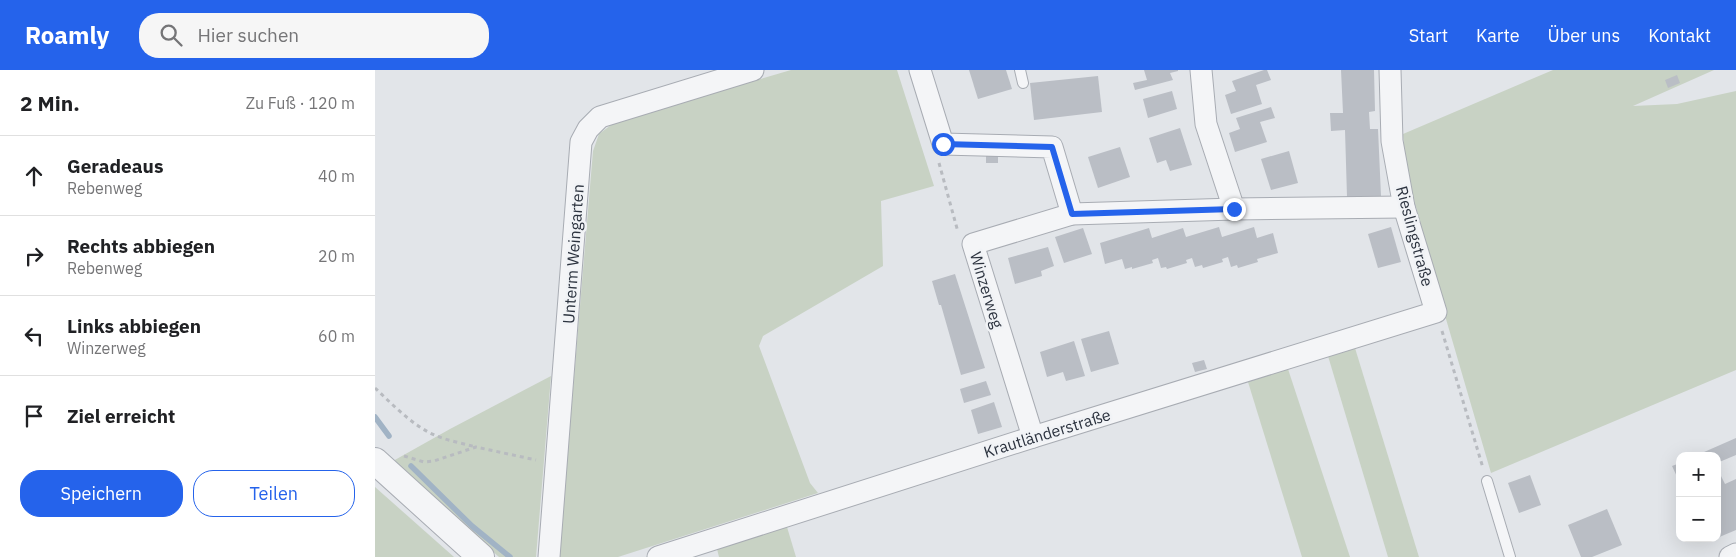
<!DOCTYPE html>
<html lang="de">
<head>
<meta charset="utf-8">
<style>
	body { margin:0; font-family:"IBM Plex Sans",sans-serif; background:#f6f6f6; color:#202124 }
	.controls { position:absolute; right:15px; bottom:15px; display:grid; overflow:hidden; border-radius:10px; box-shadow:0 5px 20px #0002 }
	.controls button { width:45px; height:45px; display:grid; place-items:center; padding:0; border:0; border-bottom:1px solid #e0e0e0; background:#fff; color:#202124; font:25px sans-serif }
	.stop { position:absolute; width:15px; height:15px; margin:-11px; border:4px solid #2563eb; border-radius:50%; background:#fff }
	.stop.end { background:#2563eb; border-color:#fff; box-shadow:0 1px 5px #0008 }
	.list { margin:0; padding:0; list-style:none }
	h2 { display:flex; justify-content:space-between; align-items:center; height:65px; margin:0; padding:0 20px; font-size:21px }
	h2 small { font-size:16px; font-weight:400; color:#757577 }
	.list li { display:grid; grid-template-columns:32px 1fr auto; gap:15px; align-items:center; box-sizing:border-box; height:80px; padding:0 20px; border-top:1px solid #e0e0e0 }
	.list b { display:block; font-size:19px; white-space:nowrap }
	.list p { margin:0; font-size:16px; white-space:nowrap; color:#757577 }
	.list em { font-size:16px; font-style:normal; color:#757577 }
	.actions { display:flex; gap:10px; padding:15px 20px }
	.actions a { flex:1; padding:11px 0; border:1px solid #2563eb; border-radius:20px; text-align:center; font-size:18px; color:#2563eb }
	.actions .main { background:#2563eb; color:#fff }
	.icon { flex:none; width:28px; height:28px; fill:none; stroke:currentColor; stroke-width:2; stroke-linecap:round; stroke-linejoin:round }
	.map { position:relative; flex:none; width:1361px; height:487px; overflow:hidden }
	header { display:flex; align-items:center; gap:30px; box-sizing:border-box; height:70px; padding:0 25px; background:#2563eb; color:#fff }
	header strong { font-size:24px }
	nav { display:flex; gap:28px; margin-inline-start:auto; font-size:18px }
	.search { width:350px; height:45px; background:#f6f6f6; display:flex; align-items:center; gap:12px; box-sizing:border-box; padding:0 18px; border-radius:20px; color:#757577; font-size:19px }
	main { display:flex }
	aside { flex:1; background:#fff }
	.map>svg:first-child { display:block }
	.green { fill:#c8d2c4 }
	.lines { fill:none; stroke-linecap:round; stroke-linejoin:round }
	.stream { stroke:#a1b3c5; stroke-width:5.5 }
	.building { fill:#babec5 }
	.service-casing { stroke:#a8acb3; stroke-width:12 }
	.minor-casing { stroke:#a8acb3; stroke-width:23 }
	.tertiary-casing { stroke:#a8acb3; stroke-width:28 }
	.path { stroke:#b8bbc0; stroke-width:3; stroke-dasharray:4 4; stroke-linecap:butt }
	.service { stroke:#f4f5f7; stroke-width:10 }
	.minor { stroke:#f4f5f7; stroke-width:21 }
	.tertiary { stroke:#f4f5f7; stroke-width:26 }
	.route { stroke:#2563eb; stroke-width:6 }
	.labels { text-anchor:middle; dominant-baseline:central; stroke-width:5; stroke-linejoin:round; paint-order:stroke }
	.street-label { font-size:16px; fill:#2c333f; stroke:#f1f3f6 }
</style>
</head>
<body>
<header>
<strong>Roamly</strong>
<div class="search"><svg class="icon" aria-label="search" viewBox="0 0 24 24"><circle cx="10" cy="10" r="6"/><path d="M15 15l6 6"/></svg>Hier suchen</div>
<nav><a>Start</a><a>Karte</a><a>Über uns</a><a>Kontakt</a></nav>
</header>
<main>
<aside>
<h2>2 Min.<small>Zu Fuß · 120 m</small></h2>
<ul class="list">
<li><svg class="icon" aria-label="ahead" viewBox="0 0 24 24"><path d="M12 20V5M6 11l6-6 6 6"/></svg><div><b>Geradeaus</b><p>Rebenweg</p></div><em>40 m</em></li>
<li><svg class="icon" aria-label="right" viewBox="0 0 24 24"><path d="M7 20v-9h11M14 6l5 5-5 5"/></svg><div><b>Rechts abbiegen</b><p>Rebenweg</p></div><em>20 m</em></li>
<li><svg class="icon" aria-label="left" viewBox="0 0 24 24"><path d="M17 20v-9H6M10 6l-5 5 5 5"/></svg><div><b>Links abbiegen</b><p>Winzerweg</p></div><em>60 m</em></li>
<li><svg class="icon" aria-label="arrive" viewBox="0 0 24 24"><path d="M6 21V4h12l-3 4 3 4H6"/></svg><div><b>Ziel erreicht</b></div></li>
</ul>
<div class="actions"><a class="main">Speichern</a><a>Teilen</a></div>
</aside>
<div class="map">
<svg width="1361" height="487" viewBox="0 0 1361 487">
	<rect width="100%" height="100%" fill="#e2e5e9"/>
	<!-- green -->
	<g class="green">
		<polygon points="416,0 522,0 559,116 506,131 508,196 388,266 384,276 435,413 443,423 243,487 184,487 218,81 224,64 240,52"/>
		<polygon points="1178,0 1339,0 1258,36 1302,34 1361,21 1361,300 1116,403 1071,249 1031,100 1028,64"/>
		<polygon points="980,278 1044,487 1013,487 953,286"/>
		<polygon points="913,299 975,487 927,487 873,312"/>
		<polygon points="176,306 161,487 124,487 18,391 75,359"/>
		<polygon points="0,417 79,487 0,487"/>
		<polygon points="412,457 421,487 344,487 342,479"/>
	</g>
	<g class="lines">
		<!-- stream -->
		<g class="stream">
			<polyline points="0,347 14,366"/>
			<polyline points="36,396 97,456 135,487"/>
		</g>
	</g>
	<!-- building -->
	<g class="building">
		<polygon points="594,0 631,0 637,19 603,29"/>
		<polygon points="769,0 803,0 803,1 795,3 798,10 760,20 758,13 772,10"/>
		<polygon points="889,0 892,0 896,10 881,15 887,34 856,44 850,25 861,21 857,11"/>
		<polygon points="966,0 999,0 1000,41 994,42 995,59 1003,59 1006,126 972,127 970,60 956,61 955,43 968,43"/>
		<polygon points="1302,5 1305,13 1293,18 1290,10"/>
		<polygon points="723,6 727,42 659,50 655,13"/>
		<polygon points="797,21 802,39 773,48 768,29"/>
		<polygon points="896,37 900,48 885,52 892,72 860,82 854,63 865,59 861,48"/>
		<polygon points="805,58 817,95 795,101 791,90 782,93 774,68"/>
		<polygon points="745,77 755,107 723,118 713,87"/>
		<polygon points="914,81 923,113 896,120 886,89"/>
		<rect x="611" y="85" width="12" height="8"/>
		<polygon points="844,157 847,167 879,157 882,168 898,163 903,183 882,189 883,192 863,198 862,195 856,197 853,187 847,189 848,192 828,198 827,195 820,197 817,188 811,190 812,193 792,199 791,197 786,198 783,188 777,190 778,193 757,199 757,197 750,199 747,189 730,194 725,173 774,158 777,168 808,158 811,167"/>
		<polygon points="1016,157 1026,192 1003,198 993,164"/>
		<polygon points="708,158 717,184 689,193 680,167"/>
		<polygon points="673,177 679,196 666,201 667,206 640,214 633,188"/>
		<polygon points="580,204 610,298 586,305 566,235 564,235 557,211"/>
		<polygon points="734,261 744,294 716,302 706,269"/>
		<polygon points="699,271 710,306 691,311 688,302 672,307 665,282"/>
		<polygon points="829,290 832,299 820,302 817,293"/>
		<polygon points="611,311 616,325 589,333 585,319"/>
		<polygon points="619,332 627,357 603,364 596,340"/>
		<polygon points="1361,368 1361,385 1342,393 1342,386 1320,386"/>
		<polygon points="1305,393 1305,413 1297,396"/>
		<polygon points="1342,398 1350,414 1361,409 1361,460 1342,468"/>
		<polygon points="1155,405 1166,435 1144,443 1133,413"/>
		<polygon points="1232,439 1247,475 1217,487 1206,487 1193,455"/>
	</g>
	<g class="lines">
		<!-- service casing -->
		<g class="service-casing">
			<g id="service">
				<polyline points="645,0 648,13"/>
				<polyline points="1112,411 1135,487"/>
			</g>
		</g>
		<!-- minor casing -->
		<g class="minor-casing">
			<g id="minor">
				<polyline points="545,0 568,74 677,77 697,144"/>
				<polyline points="826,0 831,54 859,139"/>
				<polyline points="658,367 598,174 697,144 859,139 1029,137"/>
				<polyline points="174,487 206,72 213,59 225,47 378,0"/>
				<polyline points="283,487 658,367 1061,242 1029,137 1017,71 1015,0"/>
				<polyline points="1355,487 1361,484"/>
			</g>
		</g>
		<!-- tertiary casing -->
		<g class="tertiary-casing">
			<polyline id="tertiary" points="0,391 106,487"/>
		</g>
		<!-- path -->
		<g class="path">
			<polyline points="564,93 583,162"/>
			<polyline points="1067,261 1108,398"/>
			<path d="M0,318C17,334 34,352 55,363C69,370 86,373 101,377"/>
			<polyline points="29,386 49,392 59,391 101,377 161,390"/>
		</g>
		<!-- service -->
		<use href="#service" class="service"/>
		<!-- minor -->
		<use href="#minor" class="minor"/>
		<!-- tertiary -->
		<use href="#tertiary" class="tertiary"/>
	</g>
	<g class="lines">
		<!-- route -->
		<polyline class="route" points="568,74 677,77 697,144 859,139"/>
	</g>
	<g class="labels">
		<!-- street labels -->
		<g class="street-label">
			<text transform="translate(1040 166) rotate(75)">Rieslingstraße</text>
			<text transform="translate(198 184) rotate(-86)">Unterm Weingarten</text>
			<text transform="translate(612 220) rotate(73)">Winzerweg</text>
			<text transform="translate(672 363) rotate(-17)">Krautländerstraße</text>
		</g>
	</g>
</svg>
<div class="controls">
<button>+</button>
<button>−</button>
</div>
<div class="stop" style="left:568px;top:74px"></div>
<div class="stop end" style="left:859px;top:139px"></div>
</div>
</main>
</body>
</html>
